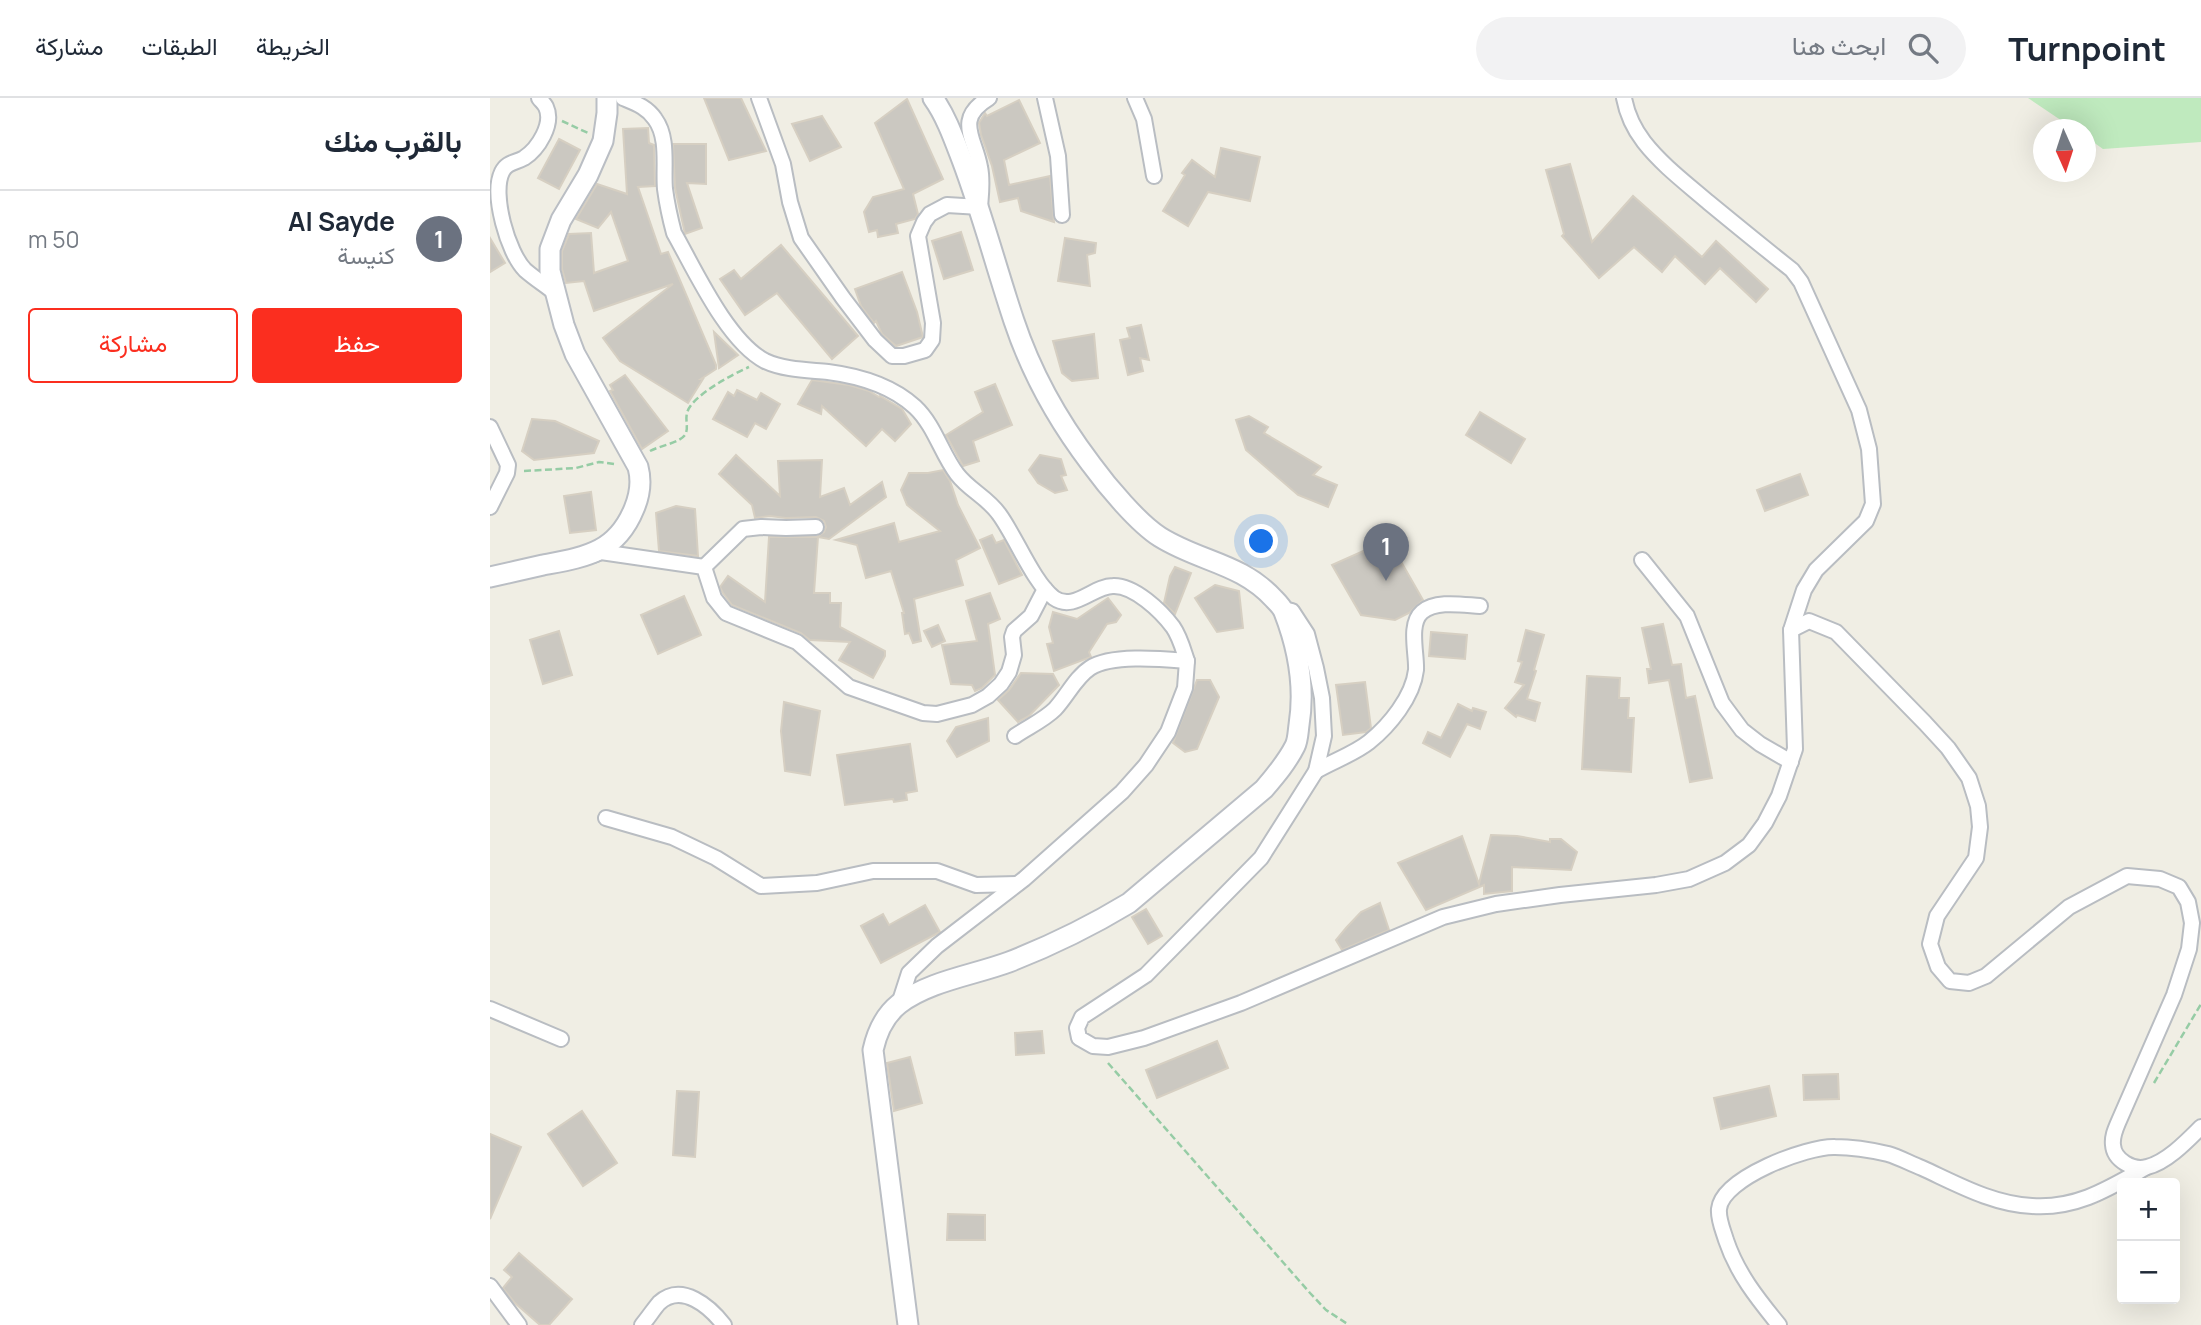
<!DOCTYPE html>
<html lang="ar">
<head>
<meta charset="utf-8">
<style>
	body { margin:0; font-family:Manrope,Vazirmatn,sans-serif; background:#f2f2f3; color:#1f2937; direction:rtl }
	.controls { position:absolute; right:21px; bottom:21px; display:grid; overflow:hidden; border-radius:7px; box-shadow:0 7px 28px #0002 }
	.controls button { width:63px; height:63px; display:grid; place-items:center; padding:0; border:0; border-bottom:2px solid #e0e1e3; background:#fff; color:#1f2937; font:35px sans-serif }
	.compass { position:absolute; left:1543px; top:21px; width:63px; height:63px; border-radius:50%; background:#fff; box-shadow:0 7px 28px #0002; rotate:177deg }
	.you { position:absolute; left:772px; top:444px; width:24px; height:24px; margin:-18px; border:5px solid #fff; border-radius:50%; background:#1a73e8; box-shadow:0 0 0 10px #1a73e833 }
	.badge { display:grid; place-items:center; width:46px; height:46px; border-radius:50%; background:#fb2e1f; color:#fff; font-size:23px; font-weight:700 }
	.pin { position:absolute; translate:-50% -58px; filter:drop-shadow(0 2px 4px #0008) }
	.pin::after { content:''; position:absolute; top:37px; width:24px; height:21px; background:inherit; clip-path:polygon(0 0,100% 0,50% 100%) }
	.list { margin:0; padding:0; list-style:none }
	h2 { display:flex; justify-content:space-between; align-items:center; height:91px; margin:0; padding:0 28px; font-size:30px }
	h2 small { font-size:23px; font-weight:400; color:#747a83 }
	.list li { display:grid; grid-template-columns:46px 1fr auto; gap:21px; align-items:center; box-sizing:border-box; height:98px; padding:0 28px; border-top:2px solid #e0e1e3 }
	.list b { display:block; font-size:26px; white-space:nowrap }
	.list p { margin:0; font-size:23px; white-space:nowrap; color:#747a83 }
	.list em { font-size:23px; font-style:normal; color:#747a83 }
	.actions { display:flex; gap:14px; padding:21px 28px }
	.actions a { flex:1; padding:16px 0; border:2px solid #fb2e1f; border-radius:7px; text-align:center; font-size:24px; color:#fb2e1f }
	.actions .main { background:#fb2e1f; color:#fff }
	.icon { flex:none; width:38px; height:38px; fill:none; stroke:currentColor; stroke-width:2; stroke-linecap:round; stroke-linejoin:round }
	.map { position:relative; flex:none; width:1711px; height:1227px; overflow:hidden; direction:ltr }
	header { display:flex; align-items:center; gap:42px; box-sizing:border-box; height:98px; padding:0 35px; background:#fff; border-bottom:2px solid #e0e1e3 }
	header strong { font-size:33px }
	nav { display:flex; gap:38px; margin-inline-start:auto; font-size:24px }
	.search { width:490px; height:63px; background:#f2f2f3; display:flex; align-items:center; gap:18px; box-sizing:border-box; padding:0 24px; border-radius:38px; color:#747a83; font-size:26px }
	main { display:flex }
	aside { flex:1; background:#fff }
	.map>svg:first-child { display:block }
	.green { fill:#bfeabe }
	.building { fill:#cbc8c1; stroke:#d6cfc2; stroke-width:2 }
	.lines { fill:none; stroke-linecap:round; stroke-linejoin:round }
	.minor-casing { stroke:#b9bdc2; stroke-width:18 }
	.secondary-casing { stroke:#babec4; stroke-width:23 }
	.path { stroke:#96cca5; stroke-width:2.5; stroke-dasharray:7 3.5; stroke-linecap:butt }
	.minor { stroke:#fff; stroke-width:14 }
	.secondary { stroke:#fff; stroke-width:19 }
</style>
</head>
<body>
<header>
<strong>Turnpoint</strong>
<div class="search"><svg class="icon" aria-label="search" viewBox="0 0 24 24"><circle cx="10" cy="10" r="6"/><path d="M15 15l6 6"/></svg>ابحث هنا</div>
<nav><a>الخريطة</a><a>الطبقات</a><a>مشاركة</a></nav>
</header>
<main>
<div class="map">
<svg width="1711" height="1227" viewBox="0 0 1711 1227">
	<rect width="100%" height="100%" fill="#f0eee4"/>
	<!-- green -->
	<polygon class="green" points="1538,0 1711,0 1711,44 1613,51 1596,39 1596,32 1584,31"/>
	<!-- building -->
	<g class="building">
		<polygon points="214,0 251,0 276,53 239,62"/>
		<polygon points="417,1 453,81 423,96 428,116 425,121 406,126 408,135 388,139 387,132 379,134 374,114 383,99 414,91 385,25"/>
		<polygon points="529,2 550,45 514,62 519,87 560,78 564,124 531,113 528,100 510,104 502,68 491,37 489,25 495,15 497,18"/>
		<polygon points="332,18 351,49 320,63 302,26"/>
		<polygon points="158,30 159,45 164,47 165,88 148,89 171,156 178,154 226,267 226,271 211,281 213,281 198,305 130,263 113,240 183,186 104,213 94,183 76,185 72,171 72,153 79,136 101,135 104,175 138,163 121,114 108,130 86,121 107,86 137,96 133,31"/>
		<polygon points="69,41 90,52 69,91 48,80"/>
		<polygon points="183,46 216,46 216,86 197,85 212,130 195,136 185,90"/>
		<polygon points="731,50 770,59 760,103 718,94 698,128 673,113 695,77 692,75 702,62 725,79"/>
		<polygon points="1080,66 1102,144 1143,98 1212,159 1226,143 1278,191 1266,204 1230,170 1215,186 1185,158 1172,174 1144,149 1109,180 1072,138 1074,136 1056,72"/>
		<polygon points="471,134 483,172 454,181 442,143"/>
		<polygon points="0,140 15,165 0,174"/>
		<polygon points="575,140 606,145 605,155 597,157 600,188 568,183"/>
		<polygon points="291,147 368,238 342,261 287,195 255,217 230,181 244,172 251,181"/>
		<polygon points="412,174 427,214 433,239 406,248 392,236 386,223 384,225 371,208 365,191"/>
		<polygon points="651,227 659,262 650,260 653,273 638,277 630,242 640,240 637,230"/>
		<polygon points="224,234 248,257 229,270"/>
		<polygon points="604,236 608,280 582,283 572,275 563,243"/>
		<polygon points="135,277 178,333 152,351 120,293 123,292 120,287"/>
		<polygon points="322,282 359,287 379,293 389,299 390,298 412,311 421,326 405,343 392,331 376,348 332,308 331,316 308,306"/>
		<polygon points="505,286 522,327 483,343 489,363 473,368 456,337 493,314 485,294"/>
		<polygon points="247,292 267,302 271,295 290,306 276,331 265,325 257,339 223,321 238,294 244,298"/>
		<polygon points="990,314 1035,341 1021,365 976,337"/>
		<polygon points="759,318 778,329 774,335 831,369 823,377 847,387 838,409 808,397 756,352 746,322"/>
		<polygon points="42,321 65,323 109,343 104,355 44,362 32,353"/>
		<polygon points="246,357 290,398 288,363 332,362 330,399 354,390 360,407 392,384 396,399 339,441 328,439 324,495 340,495 340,505 351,505 350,529 395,553 395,558 383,580 349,562 360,544 320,542 311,535 242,507 233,495 230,489 238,478 275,504 279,439 327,439 334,434 336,429 334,423 326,419 296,420 280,418 265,420 262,407 229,376"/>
		<polygon points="550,357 571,361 576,377 571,378 577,392 565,395 548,385 539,372"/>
		<polygon points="453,372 460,383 468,407 490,450 466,462 473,487 424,501 431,543 423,545 419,535 415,536 412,515 414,515 401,473 376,480 367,447 346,442 404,425 409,444 450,433 417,407 411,392 419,375 438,375"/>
		<polygon points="1310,376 1318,397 1275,413 1267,392"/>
		<polygon points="101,394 106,432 80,435 74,398"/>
		<polygon points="186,408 205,411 208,458 169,453 166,415"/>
		<polygon points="502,437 506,445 514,442 532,477 509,486 490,442"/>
		<polygon points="891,445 901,450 909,460 933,502 919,515 905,522 871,517 842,467"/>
		<polygon points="685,469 701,475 685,516 674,505 680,478"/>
		<polygon points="725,487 749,493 753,530 727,534 705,500"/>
		<polygon points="500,495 510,521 498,526 505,577 492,590 485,593 482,587 461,586 452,547 487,543 476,503"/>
		<polygon points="194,498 211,537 168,556 151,517"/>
		<polygon points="618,500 631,517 626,524 617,526 599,554 601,559 564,573 557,546 563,545 559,529 563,514 587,521"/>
		<polygon points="1173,526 1182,567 1191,566 1196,600 1205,598 1222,680 1200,684 1179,582 1159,585 1157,571 1161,571 1152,530"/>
		<polygon points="448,527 455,543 442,549 434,533"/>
		<polygon points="1036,532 1054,537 1044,572 1046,573 1037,601 1050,605 1045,623 1027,617 1026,619 1015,610 1034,587 1025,584 1032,564 1028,563"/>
		<polygon points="69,533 82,577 53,586 40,542"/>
		<polygon points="941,534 977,537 975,561 939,558"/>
		<polygon points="531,575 563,576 569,587 539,618 528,624 508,602 519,592"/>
		<polygon points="1097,578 1130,580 1129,600 1139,600 1138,620 1144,620 1141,674 1092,671"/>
		<polygon points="707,582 720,582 729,599 707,651 695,654 683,645"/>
		<polygon points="875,584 881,630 876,634 853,637 846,587"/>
		<polygon points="294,604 330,613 320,677 295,673 291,633"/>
		<polygon points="968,606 982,613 983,610 996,614 990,631 977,626 960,659 933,645 938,634 951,640"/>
		<polygon points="498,620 499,643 467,659 457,643 466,629"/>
		<polygon points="420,646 427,693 416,695 417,702 404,704 403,701 355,707 347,657"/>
		<polygon points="1001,737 1027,738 1060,744 1060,741 1071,741 1087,754 1081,772 1022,769 1022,793 994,796 994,787 936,812 908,765 972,738 989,786"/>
		<polygon points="890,805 899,832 852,852 846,842 856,830 871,814"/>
		<polygon points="435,807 450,834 391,865 371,828 393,816 399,827"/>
		<polygon points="656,811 672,838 658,846 642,819"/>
		<polygon points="552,933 554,955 526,957 525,935"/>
		<polygon points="727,943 738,970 667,1000 656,972"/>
		<polygon points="420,959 432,1005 404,1013 397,965"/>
		<polygon points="1348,976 1349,1001 1314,1002 1313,977"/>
		<polygon points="1279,988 1286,1018 1231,1031 1224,1000"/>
		<polygon points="187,993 209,994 205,1059 183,1057"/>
		<polygon points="92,1013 127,1065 93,1088 58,1036"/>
		<polygon points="0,1036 31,1049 0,1121"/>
		<polygon points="458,1116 495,1117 495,1142 457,1142"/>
		<polygon points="29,1155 82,1201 59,1227 50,1227 25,1205 13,1190 22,1179 14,1172"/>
	</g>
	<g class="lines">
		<!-- minor casing -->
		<g class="minor-casing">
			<g id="minor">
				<path d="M49,0C51,3 54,5 56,9C64,26 48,51 34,60C25,65 17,64 12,74C1,96 18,155 35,172C44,180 55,187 65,195"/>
				<path d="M133,0C145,5 157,9 165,21C179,40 173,69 175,91C177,106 180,120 184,135C205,172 237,243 275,263C294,272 318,272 338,274C369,278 401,287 425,309C445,328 451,355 467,376C479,392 497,399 509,416C526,439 543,484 564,500C584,514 603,488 623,488C644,487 671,513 683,529C690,539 693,551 697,563C673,561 621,556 600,570C586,579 577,598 565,611C554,622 538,629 525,638"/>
				<path d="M269,0L293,66L300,104L311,140L353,200L385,242L402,258H414L435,252L442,242L443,225L428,138L434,124L440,116L457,107L490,109C491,96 493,83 490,69C485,40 464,21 499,0"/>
				<polyline points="555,0 568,58 572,117"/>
				<polyline points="645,0 654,21 664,78"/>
				<polyline points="0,329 18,367 17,375 0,409"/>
				<polyline points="103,457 111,454 214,469 224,500 236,515 307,544 359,589 433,615 447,616 482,607 498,598 511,586 519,574 524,557 522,539 524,533 541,518 555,491"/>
				<polyline points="1152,462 1197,518 1232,605 1252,632 1270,646 1301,664"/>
				<polyline points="214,469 253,431 271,429 296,430 326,429"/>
				<path d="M793,511L802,513L817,536L826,570L832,600L834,638L826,673L771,760L656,877L592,919L587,930L589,940L603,948L618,949L654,940L751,905L953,819L1006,806L1070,797L1166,787L1199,781L1235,765L1259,747L1275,725L1289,698L1305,651L1301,532L1314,492L1326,472L1376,423L1383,406L1379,351L1369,312L1311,184L1302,172C1274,150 1246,127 1218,104C1196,85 1172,67 1154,44C1144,31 1137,16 1134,0"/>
				<path d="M1301,532L1319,523L1346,534L1435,625L1458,650L1479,680L1488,708L1490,729L1486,760L1447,818L1440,846L1448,869L1460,883L1479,885L1496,878L1579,809L1637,778L1670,781L1689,789L1698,804L1702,825L1699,851L1684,897L1628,1025C1625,1032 1622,1039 1623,1047C1624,1062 1643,1073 1657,1069C1677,1064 1697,1043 1711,1029"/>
				<path d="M826,673C843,663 864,656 879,644C899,628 923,599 926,572C927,556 918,526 932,514C946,502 973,507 990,508"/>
				<polyline points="116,720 182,739 226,760 271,788 327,785 383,773 447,773 486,787 527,786"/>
				<polyline points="409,906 419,875 447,848 534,781 632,694 656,667 678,634 695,590 697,563"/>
				<polyline points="0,911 71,941"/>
				<polyline points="0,1188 29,1227"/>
				<path d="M152,1227C158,1220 163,1212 169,1205C192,1184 220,1209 234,1227"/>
				<path d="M1289,1227C1267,1200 1247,1175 1236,1142C1233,1132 1228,1121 1229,1111C1232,1080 1317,1048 1345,1049C1362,1049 1381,1052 1398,1056C1409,1059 1421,1066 1432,1070C1467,1086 1502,1106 1542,1108C1586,1111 1618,1091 1655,1070"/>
			</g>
		</g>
		<!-- secondary casing -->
		<g class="secondary-casing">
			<g id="secondary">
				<path d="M0,479C18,475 35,471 53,467C95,459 126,455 144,411C150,397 152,384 148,369L85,256L74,227L60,173V151L71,122L98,77L113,43L117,15V0"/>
				<path d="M418,1227L383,952C387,934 394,918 409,906C439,883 484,877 519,864C560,848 601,828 639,805L774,691C786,677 797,664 805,648C808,642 808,634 809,627C815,589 808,550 794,514C792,509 788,505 784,501C751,465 710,464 670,439C648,425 617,388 601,366C569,324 541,274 524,223C506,169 492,115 472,62C464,41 456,18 443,0"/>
			</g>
		</g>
		<!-- path -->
		<g class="path">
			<polyline points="72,23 98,35"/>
			<path d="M160,353C169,348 189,345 195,337C199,330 195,323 197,315C201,298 243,276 259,269"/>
			<polyline points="34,373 86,370 109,364 124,366"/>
			<polyline points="618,965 820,1195 836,1212 859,1227"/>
			<polyline points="1664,985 1711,906"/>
		</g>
		<!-- minor -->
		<use href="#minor" class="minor"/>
		<!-- secondary -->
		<use href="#secondary" class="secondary"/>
	</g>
</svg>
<div class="controls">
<button>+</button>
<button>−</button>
</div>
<svg class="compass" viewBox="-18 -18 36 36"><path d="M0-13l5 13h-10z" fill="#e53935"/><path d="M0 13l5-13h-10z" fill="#747a83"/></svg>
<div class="you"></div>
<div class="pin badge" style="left:896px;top:483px;background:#6b7280">1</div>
</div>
<aside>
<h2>بالقرب منك<small></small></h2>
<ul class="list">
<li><span class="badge" style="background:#6b7280">1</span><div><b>Al Sayde</b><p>كنيسة</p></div><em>50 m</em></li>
</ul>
<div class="actions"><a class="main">حفظ</a><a>مشاركة</a></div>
</aside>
</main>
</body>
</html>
